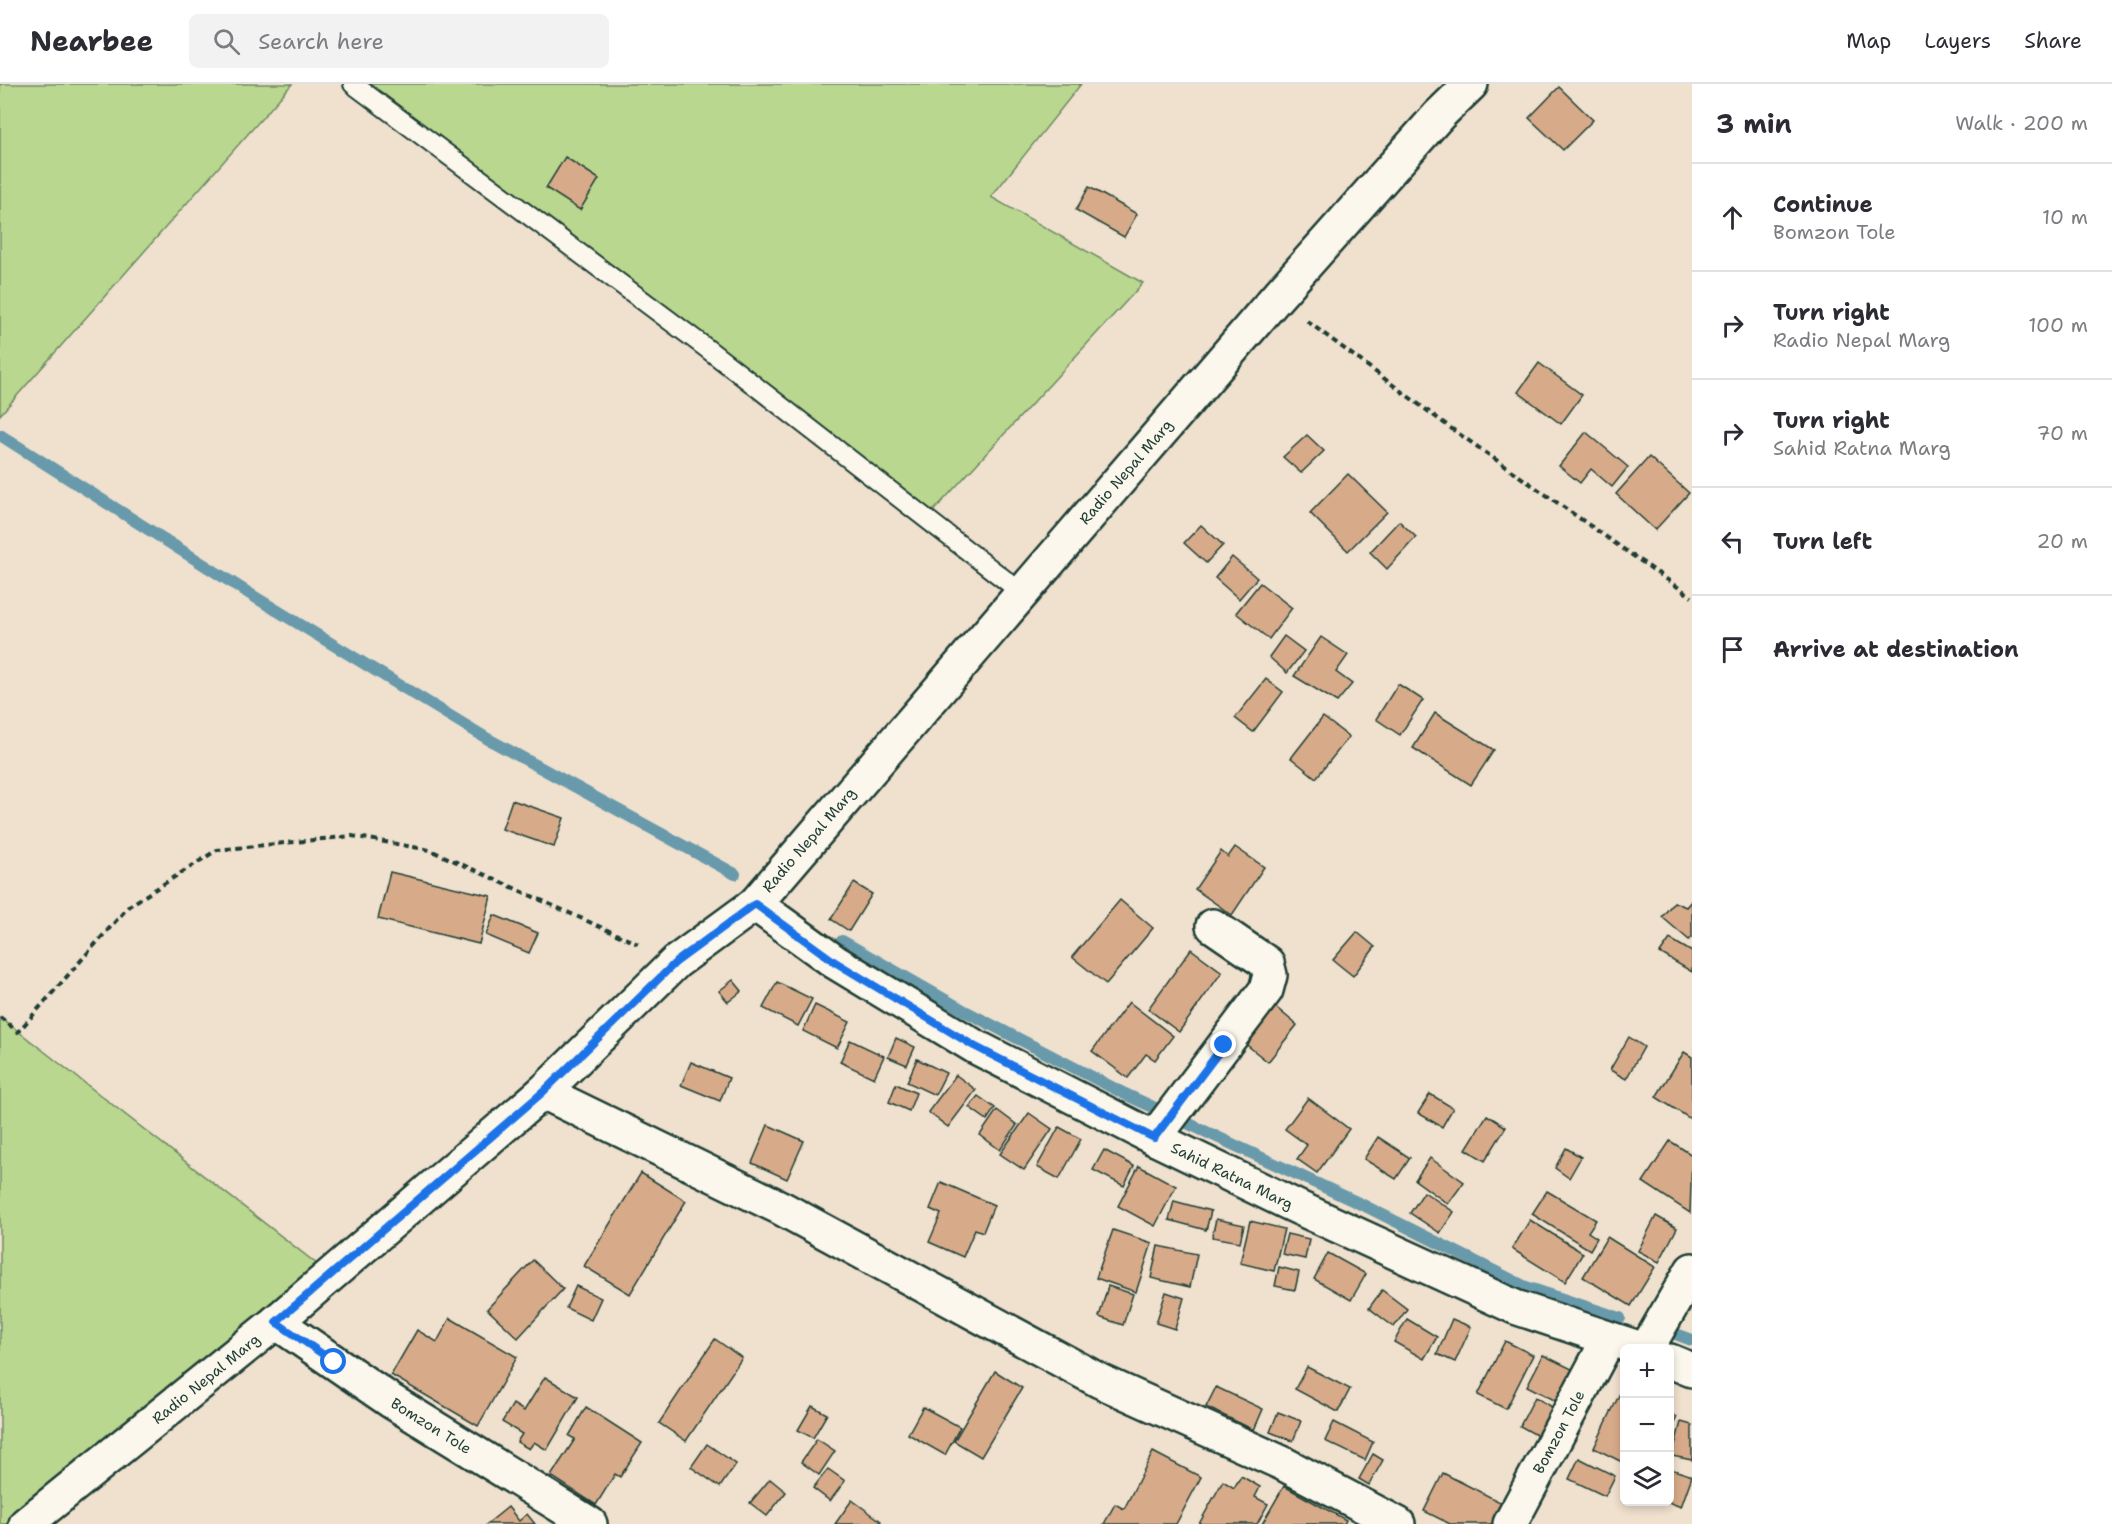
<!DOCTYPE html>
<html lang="en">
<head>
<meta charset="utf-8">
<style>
	body { margin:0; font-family:"Shantell Sans",sans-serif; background:#f2f2f3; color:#2b2b33 }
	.controls { position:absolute; right:18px; bottom:18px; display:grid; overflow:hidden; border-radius:9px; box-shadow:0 3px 9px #0003 }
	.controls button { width:54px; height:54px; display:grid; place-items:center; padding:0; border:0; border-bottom:2px solid #e1e1e2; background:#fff; color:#2b2b33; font:30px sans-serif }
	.stop { position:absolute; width:18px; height:18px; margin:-14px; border:4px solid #1a73e8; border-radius:50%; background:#fff }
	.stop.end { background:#1a73e8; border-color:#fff; box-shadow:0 2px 6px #0008 }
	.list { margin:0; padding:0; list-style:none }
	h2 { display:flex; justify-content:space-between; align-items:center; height:78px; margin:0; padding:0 24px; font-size:26px }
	h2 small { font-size:20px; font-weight:400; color:#7c7c81 }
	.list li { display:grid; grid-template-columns:39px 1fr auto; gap:18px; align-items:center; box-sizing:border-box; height:108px; padding:0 24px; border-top:2px solid #e1e1e2 }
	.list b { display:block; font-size:22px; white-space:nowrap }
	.list p { margin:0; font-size:20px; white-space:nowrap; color:#7c7c81 }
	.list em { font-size:20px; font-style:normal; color:#7c7c81 }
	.icon { flex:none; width:33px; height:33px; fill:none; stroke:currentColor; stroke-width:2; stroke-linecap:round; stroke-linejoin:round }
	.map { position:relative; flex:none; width:1692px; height:1440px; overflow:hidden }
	header { display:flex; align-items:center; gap:36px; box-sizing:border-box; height:84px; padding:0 30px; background:#fff; border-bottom:2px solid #e1e1e2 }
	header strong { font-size:28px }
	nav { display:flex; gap:33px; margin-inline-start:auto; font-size:21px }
	.search { width:420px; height:54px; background:#f2f2f3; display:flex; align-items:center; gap:15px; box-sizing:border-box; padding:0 21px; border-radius:9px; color:#7c7c81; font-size:22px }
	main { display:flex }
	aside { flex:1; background:#fff }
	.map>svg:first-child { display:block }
	.green { fill:#bad78f; stroke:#6c8a62; stroke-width:1.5 }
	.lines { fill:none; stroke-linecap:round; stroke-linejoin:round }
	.stream { stroke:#689aab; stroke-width:12 }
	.building { fill:#d7ab89; stroke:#1f3d34; stroke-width:1.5 }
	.lane-casing { stroke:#1f3d34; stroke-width:22 }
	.street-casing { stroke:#1f3d34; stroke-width:38 }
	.path { stroke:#1f3d34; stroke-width:4; stroke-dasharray:6 4.5; stroke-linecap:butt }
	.lane { stroke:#fbf7ec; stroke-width:18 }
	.street { stroke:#fbf7ec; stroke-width:33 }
	.route { stroke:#1a73e8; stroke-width:8 }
	.labels { text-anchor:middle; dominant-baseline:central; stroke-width:4.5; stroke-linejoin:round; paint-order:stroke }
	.street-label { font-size:15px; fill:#1f3d34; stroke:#fbf7ec }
</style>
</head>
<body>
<header>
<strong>Nearbee</strong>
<div class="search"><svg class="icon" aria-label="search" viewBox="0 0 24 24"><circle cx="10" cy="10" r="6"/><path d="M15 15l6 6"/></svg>Search here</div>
<nav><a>Map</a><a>Layers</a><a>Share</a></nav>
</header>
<main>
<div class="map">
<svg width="1692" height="1440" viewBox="0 0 1692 1440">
	<rect width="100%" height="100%" fill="#f0e0ce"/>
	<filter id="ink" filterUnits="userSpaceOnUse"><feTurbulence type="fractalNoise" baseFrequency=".0167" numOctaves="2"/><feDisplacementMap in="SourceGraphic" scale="12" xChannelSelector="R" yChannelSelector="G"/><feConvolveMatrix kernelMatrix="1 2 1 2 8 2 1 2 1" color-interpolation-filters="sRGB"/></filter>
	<g filter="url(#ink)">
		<!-- green -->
		<g class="green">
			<polygon points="0,0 292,0 0,331"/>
			<polygon points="353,0 1081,0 991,113 1143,199 927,434"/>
			<polygon points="0,933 331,1191 26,1440 0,1440"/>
		</g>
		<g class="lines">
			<!-- stream -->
			<g class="stream">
				<polyline points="0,351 250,510 488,655 735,790"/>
				<polyline points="842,857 963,926 1125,1010 1367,1123 1526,1203 1620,1234"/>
				<polyline points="1673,1249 1692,1256"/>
			</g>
		</g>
		<!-- building -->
		<g class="building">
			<polygon points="1559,3 1593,36 1563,66 1529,34"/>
			<polygon points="565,73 599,95 580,126 546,104"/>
			<polygon points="1089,103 1137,130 1124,153 1076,126"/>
			<polygon points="1539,279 1582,311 1561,340 1518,308"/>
			<polygon points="1586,348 1628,383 1612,403 1591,385 1580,399 1559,382"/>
			<polygon points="1307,351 1324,367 1301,389 1283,373"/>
			<polygon points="1649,373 1689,409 1655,446 1616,410"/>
			<polygon points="1348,390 1387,428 1348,467 1310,429"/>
			<polygon points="1399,437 1416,453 1387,485 1370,468"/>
			<polygon points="1201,441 1223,461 1206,479 1184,459"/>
			<polygon points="1232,473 1257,494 1239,515 1215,494"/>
			<polygon points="1260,499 1292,524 1269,555 1236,529"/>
			<polygon points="1284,552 1304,567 1287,589 1269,573"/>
			<polygon points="1321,553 1348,571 1336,588 1352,600 1337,618 1294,592"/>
			<polygon points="1266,595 1283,608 1253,648 1235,634"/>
			<polygon points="1398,600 1423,616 1400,651 1376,635"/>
			<polygon points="1435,629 1494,666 1471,701 1413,664"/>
			<polygon points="1323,633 1349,653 1316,694 1291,674"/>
			<polygon points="512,716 564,734 554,763 502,745"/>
			<polygon points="1235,763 1264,783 1232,831 1195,805 1221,767 1228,773"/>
			<polygon points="390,788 491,812 479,860 378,835"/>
			<polygon points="854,799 872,810 849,847 831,835"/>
			<polygon points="1120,816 1153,844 1106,900 1072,873"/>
			<polygon points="1692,816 1692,853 1689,856 1662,833 1674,818 1686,823"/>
			<polygon points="494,831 538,849 529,869 486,851"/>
			<polygon points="1357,848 1375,863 1353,892 1333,876"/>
			<polygon points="1670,855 1692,868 1692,888 1660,869"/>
			<polygon points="1191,865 1222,888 1179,948 1148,925"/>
			<polygon points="733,896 742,907 728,918 719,907"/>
			<polygon points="777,898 812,915 798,942 763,924"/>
			<polygon points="1129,918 1173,952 1155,976 1146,970 1128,994 1092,967"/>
			<polygon points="815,921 850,938 837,964 803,947"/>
			<polygon points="1273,921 1297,941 1268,978 1243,958"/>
			<polygon points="1629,953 1644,963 1626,995 1610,986"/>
			<polygon points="896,954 915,963 907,981 888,973"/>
			<polygon points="850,956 884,972 874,994 840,978"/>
			<polygon points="1684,968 1692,973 1692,1036 1656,1013"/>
			<polygon points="917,975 946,989 935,1011 907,998"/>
			<polygon points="691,978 729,994 720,1017 681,1001"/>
			<polygon points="956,991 976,1006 948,1043 928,1028"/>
			<polygon points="896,1000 916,1009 909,1027 889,1018"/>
			<polygon points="1430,1010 1453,1024 1442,1043 1418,1029"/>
			<polygon points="978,1012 995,1024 987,1036 969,1023"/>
			<polygon points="1308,1014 1349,1045 1317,1089 1297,1075 1307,1061 1285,1045"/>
			<polygon points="997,1026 1017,1041 1000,1066 980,1051"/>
			<polygon points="1029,1029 1052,1045 1024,1086 1000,1070"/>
			<polygon points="1487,1031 1506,1043 1485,1077 1466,1065"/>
			<polygon points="768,1041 804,1057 787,1095 752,1079"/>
			<polygon points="1059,1043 1081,1055 1059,1095 1037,1083"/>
			<polygon points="1378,1053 1410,1074 1396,1095 1364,1075"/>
			<polygon points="1670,1057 1692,1071 1690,1129 1643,1098"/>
			<polygon points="1566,1064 1581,1073 1569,1094 1555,1084"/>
			<polygon points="1104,1066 1134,1082 1124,1102 1093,1086"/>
			<polygon points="1430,1074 1464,1098 1448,1120 1415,1096"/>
			<polygon points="1139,1082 1176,1102 1155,1142 1118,1122"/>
			<polygon points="641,1089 686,1117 630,1210 584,1182"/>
			<polygon points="941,1098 994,1121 983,1148 975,1145 963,1173 929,1158 941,1130 930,1125"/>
			<polygon points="1547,1107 1596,1136 1588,1148 1597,1154 1590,1166 1532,1130"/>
			<polygon points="1424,1108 1454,1128 1440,1149 1410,1129"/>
			<polygon points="1174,1117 1211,1127 1206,1146 1169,1136"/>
			<polygon points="1656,1132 1677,1144 1659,1178 1638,1167"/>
			<polygon points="1216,1135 1244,1141 1240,1158 1212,1153"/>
			<polygon points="1530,1136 1583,1169 1565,1198 1512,1165"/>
			<polygon points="1250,1137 1284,1145 1274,1187 1240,1179"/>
			<polygon points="1113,1146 1152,1159 1136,1208 1096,1194"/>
			<polygon points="1287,1150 1309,1155 1305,1175 1282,1170"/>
			<polygon points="1607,1153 1655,1183 1631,1222 1583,1193"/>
			<polygon points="1158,1162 1197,1170 1190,1203 1151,1194"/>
			<polygon points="1328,1169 1366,1190 1351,1216 1314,1195"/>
			<polygon points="533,1176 563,1205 518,1254 487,1225"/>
			<polygon points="1279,1183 1299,1188 1295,1206 1275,1202"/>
			<polygon points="576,1202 601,1214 591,1236 566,1224"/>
			<polygon points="1108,1202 1133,1210 1123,1241 1099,1233"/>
			<polygon points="1382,1206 1407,1225 1394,1243 1369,1224"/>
			<polygon points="1166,1208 1184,1214 1175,1245 1156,1239"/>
			<polygon points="450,1234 517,1273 478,1342 391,1291 417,1246 437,1258"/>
			<polygon points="1407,1235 1437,1253 1424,1275 1394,1258"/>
			<polygon points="1452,1235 1471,1243 1455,1278 1437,1270"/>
			<polygon points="715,1255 742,1274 686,1357 659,1339"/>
			<polygon points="1505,1257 1533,1271 1506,1325 1478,1311"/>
			<polygon points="1543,1271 1576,1287 1560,1319 1527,1302"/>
			<polygon points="1307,1283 1350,1305 1338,1328 1295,1305"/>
			<polygon points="995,1287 1022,1304 981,1373 954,1357"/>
			<polygon points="545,1293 578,1313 547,1366 534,1358 529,1365 517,1358 522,1350 502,1338 513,1320 524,1327"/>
			<polygon points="1216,1303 1263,1325 1254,1346 1206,1323"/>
			<polygon points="1621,1307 1624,1309 1624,1379 1594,1364"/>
			<polygon points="1535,1313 1554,1324 1538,1352 1520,1342"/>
			<polygon points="812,1322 827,1330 813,1354 798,1346"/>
			<polygon points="586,1323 642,1359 620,1393 615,1390 596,1421 551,1392 575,1355 569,1352"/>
			<polygon points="923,1323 960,1343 945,1371 908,1350"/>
			<polygon points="1278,1328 1301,1337 1293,1357 1270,1348"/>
			<polygon points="1670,1330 1677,1333 1670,1348"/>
			<polygon points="1334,1338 1373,1358 1365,1376 1325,1357"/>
			<polygon points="1681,1338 1692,1341 1692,1376 1672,1372"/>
			<polygon points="817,1355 835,1367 819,1391 801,1378"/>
			<polygon points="707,1360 736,1380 720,1403 691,1383"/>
			<polygon points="1153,1368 1201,1393 1176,1440 1104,1440 1115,1420 1124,1425"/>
			<polygon points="1373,1370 1383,1376 1369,1401 1359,1395"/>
			<polygon points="1579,1374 1615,1392 1605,1412 1569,1395"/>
			<polygon points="828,1385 845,1397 830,1417 813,1404"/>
			<polygon points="1671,1385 1692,1392 1681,1423 1668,1418"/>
			<polygon points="1443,1389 1506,1421 1497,1440 1450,1440 1424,1427"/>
			<polygon points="1241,1392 1260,1403 1255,1413 1268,1420 1257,1440 1199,1440 1223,1397 1234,1404"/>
			<polygon points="770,1395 786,1408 767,1432 750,1419"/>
			<polygon points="1284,1402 1346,1436 1344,1440 1262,1440"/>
			<polygon points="852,1416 881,1437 878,1440 835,1440"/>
			<polygon points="508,1423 519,1437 527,1430 535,1440 487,1440"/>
		</g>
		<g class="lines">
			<!-- lane casing -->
			<g class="lane-casing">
				<polyline id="lane" points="353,0 705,263 1022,509"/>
			</g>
			<!-- street casing -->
			<g class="street-casing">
				<g id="street">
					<polyline points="755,820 835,878 974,962 1154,1054 1297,1123 1515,1223 1638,1264"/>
					<polyline points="543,1008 781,1124 1100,1297 1282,1379 1398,1440"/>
					<polyline points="1154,1054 1266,906 1270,891 1267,879 1213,842"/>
					<polyline points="276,1238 391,1317 590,1440"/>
					<polyline points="1647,1264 1692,1186"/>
					<polyline points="1670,1277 1692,1286"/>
					<polyline points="26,1440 276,1238 543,1008 676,878 755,820 1276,214 1439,31 1471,0"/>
					<polyline points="1510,1440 1608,1256"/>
				</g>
			</g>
			<!-- path -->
			<g class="path">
				<polyline points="1307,237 1452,345 1692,513"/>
				<polyline points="0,933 18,948 129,822 217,766 352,752 430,766 638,860"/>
			</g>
			<!-- lane -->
			<use href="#lane" class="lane"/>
			<!-- street -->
			<use href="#street" class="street"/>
		</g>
	</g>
	<g class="lines" filter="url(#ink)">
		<!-- route -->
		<polyline class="route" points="334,1278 276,1238 543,1008 676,878 755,820 835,878 974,962 1154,1054 1224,961"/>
	</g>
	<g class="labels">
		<!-- street labels -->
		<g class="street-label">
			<text transform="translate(1126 388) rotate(-49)">Radio Nepal Marg</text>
			<text transform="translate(809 756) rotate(-49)">Radio Nepal Marg</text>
			<text transform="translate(1232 1092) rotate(26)">Sahid Ratna Marg</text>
			<text transform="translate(206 1295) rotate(-39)">Radio Nepal Marg</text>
			<text transform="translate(431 1342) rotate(32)">Bomzon Tole</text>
			<text transform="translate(1559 1348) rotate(-62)">Bomzon Tole</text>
		</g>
	</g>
</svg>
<div class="controls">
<button>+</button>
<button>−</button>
<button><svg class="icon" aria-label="layers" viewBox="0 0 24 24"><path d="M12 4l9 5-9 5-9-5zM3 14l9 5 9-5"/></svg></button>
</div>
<div class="stop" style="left:334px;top:1278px"></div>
<div class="stop end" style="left:1224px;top:961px"></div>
</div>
<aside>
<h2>3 min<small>Walk · 200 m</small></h2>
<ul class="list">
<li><svg class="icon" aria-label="ahead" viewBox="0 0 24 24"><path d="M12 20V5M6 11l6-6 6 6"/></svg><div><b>Continue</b><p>Bomzon Tole</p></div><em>10 m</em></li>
<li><svg class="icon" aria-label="right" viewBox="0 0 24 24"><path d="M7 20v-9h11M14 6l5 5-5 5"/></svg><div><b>Turn right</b><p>Radio Nepal Marg</p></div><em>100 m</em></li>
<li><svg class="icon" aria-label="right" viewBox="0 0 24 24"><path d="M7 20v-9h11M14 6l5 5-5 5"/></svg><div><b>Turn right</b><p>Sahid Ratna Marg</p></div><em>70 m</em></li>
<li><svg class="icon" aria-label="left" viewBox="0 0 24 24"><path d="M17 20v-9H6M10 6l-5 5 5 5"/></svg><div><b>Turn left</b></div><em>20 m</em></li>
<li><svg class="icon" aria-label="arrive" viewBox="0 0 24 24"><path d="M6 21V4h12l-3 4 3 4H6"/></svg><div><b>Arrive at destination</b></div></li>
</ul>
</aside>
</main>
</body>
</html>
